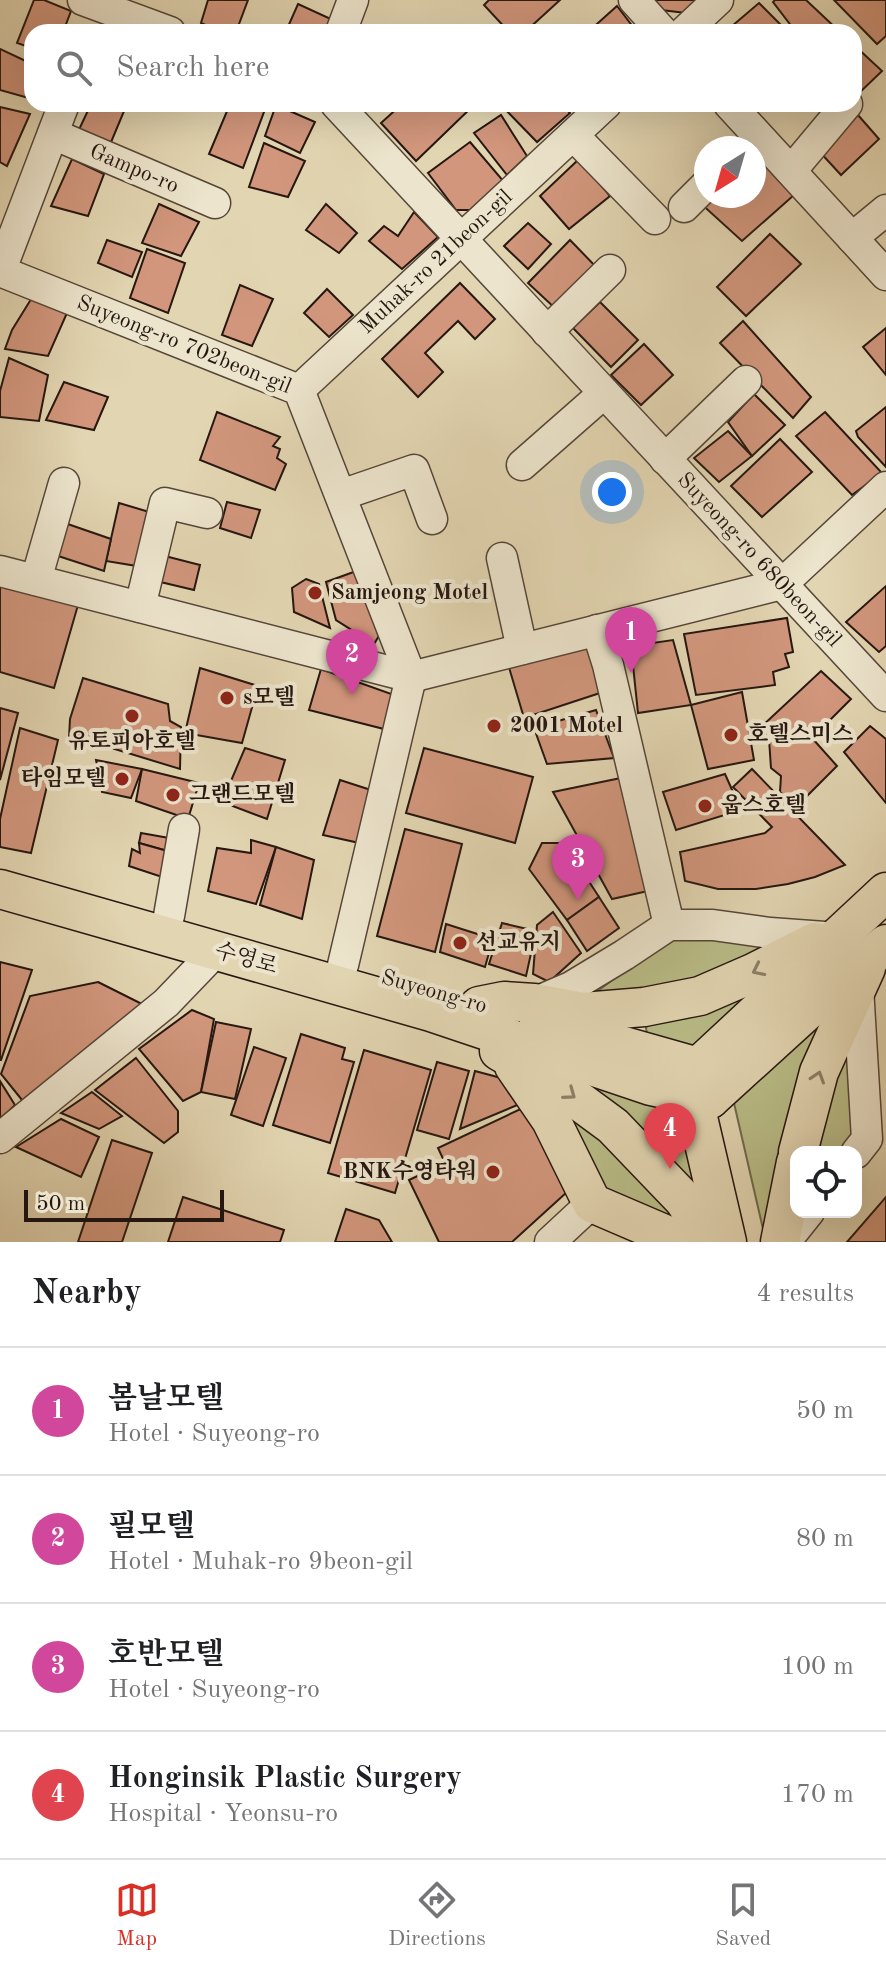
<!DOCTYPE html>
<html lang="en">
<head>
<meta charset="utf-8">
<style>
	body { margin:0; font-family:"Old Standard TT","Noto Serif KR",serif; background:#f2f2f2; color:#202124 }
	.controls { position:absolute; right:24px; bottom:24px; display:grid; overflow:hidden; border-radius:16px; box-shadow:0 8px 32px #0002 }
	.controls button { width:72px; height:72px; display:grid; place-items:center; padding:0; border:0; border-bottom:2px solid #e0e0e0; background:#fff; color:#202124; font:40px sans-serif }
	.compass { position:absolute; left:694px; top:136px; width:72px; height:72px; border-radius:50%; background:#fff; box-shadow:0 8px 32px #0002; rotate:217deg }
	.scale { position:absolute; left:24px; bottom:20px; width:200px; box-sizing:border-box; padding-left:8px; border:4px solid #261711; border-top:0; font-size:22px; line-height:28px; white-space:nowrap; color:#261711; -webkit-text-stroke:6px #ece4cc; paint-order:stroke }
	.you { position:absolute; left:612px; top:492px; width:28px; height:28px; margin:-20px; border:6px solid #fff; border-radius:50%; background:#1a73e8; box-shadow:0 0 0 12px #1a73e833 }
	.badge { display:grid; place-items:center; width:52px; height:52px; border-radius:50%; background:#d93025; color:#fff; font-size:26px; font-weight:700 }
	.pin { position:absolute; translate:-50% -66px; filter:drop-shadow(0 2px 4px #0008) }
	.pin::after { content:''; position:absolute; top:42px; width:28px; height:24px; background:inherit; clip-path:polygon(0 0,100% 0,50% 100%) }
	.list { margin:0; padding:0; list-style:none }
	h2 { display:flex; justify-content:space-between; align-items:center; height:104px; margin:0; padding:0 32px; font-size:34px }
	h2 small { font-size:26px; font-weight:400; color:#757577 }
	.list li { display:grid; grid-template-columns:52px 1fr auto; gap:24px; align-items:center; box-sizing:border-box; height:128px; padding:0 32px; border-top:2px solid #e0e0e0 }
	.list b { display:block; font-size:30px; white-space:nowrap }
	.list p { margin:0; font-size:26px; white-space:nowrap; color:#757577 }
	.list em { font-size:26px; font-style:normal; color:#757577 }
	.icon { flex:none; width:44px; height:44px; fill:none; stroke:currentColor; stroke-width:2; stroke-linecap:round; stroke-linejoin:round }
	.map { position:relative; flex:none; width:886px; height:1242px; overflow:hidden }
	.search { position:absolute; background:#fff; box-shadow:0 8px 32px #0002; left:24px; right:24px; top:24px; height:88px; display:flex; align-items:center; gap:20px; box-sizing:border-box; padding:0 28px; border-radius:24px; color:#757577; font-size:30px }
	.sheet { height:616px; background:#fff }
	nav { display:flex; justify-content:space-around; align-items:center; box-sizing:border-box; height:112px; border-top:2px solid #e0e0e0; background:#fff; font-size:22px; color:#757577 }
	nav a { display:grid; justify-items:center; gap:4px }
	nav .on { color:#d93025 }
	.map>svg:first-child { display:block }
	.green { fill:#b9bc87; stroke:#706a4c; stroke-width:2 }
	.building { fill:#d1967c; stroke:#261711; stroke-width:2 }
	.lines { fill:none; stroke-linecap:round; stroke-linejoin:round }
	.minor-casing { stroke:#554639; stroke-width:33 }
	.major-casing { stroke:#261711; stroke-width:41 }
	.minor { stroke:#ece4cc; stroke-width:30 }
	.major { stroke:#e2d5b1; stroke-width:38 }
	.oneway { stroke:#8d8069 }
	.poi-dot { fill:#8f2418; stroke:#ece4cc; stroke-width:3 }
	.labels { text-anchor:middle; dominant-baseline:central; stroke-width:8; stroke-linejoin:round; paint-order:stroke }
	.street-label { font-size:22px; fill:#261711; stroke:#ece4cc }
	.poi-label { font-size:22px; font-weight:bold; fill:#261711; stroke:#ece4cc; text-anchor:start }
</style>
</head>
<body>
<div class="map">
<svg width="886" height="1242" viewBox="0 0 886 1242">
	<rect width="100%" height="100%" fill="#e2d5b1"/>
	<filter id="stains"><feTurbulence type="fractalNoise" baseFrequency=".0025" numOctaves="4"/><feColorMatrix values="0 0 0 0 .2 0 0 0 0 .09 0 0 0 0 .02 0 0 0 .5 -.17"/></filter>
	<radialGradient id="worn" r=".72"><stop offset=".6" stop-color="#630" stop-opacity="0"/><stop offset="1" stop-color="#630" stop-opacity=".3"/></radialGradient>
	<!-- green -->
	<g class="green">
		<polygon points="694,934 768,946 692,983 591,996 670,937"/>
		<polygon points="785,971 693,1048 647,1034 646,1028 650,1022"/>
		<polygon points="856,1005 860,1138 848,1152 812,1152"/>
		<polygon points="821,1022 766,1242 734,1103"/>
		<polygon points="550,1070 680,1105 701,1196"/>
		<polygon points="552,1100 600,1136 700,1239 601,1194"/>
	</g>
	<!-- building -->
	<g class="building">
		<polygon points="34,0 44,0 71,11 63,32 32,32 32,48 17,43"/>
		<polygon points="208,0 248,0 236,32 221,32 201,23"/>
		<polygon points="489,0 560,0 525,32 509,32 484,5"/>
		<polygon points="654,0 696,0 686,13 661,10"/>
		<polygon points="775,0 806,0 840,32 796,32 773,2"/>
		<polygon points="834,0 886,0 886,36 877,44"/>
		<polygon points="759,3 786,30 783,32 738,32 732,26"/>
		<polygon points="298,4 333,20 328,32 296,32 287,29"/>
		<polygon points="617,6 637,32 588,32"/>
		<polygon points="854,45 882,71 854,98"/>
		<polygon points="0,49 32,64 32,99 0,90"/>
		<polygon points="91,104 127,104 109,147 76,136"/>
		<polygon points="230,104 267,104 243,168 209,154"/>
		<polygon points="402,104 475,104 416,161 381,123"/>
		<polygon points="500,104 562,104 570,113 537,142"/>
		<polygon points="276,105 315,122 300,153 265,136"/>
		<polygon points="0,107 30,114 7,166 0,162"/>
		<polygon points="501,115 527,156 507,175 474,133"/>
		<polygon points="858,115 879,139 841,175 818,150"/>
		<polygon points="470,142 505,183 471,210 456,210 428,173"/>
		<polygon points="264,143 305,161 288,197 249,187"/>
		<polygon points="754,153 794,195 742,241 698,201 706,196 754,196"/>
		<polygon points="72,159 104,174 88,216 51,206"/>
		<polygon points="579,159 610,196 569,229 540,196"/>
		<polygon points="159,204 199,222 181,256 142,243"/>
		<polygon points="326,204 357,233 339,253 306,230"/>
		<polygon points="414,212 438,237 402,269 369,241 384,226 398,236"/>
		<polygon points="528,223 551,244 528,269 504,246"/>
		<polygon points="770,234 801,264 746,316 717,287"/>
		<polygon points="107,240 142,252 132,277 98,263"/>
		<polygon points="570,240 600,271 558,311 528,283"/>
		<polygon points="147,249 185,263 168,313 130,298"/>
		<polygon points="460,283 495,319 475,339 458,321 425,353 443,372 418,397 382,359"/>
		<polygon points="240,285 273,299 252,346 222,335"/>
		<polygon points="327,289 353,315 329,337 304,313"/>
		<polygon points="33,296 67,313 48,356 5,349 12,330"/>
		<polygon points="600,302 638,340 611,367 573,328"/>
		<polygon points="743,321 811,397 793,418 720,343"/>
		<polygon points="886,328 886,375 863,347"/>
		<polygon points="644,344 673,375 641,405 611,375"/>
		<polygon points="9,358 48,375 39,421 0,417 0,391"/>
		<polygon points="64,382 108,397 94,430 46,420"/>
		<polygon points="754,394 785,425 752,456 728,422"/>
		<polygon points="886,407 886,467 858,437 856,431"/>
		<polygon points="217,412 280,437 273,446 280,449 277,458 286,464 275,490 200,460"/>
		<polygon points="825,412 882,473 852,495 796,436"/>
		<polygon points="728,431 752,456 719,482 694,458"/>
		<polygon points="780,439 812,472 762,517 731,486"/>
		<polygon points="227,502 260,510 251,538 220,528"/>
		<polygon points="119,503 156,514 149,568 106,561"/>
		<polygon points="59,521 111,539 104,571 49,553"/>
		<polygon points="161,555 200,565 194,590 152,580"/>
		<polygon points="359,570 385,626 374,644 336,620 326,582"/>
		<polygon points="306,579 319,584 330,628 294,612 292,588"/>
		<polygon points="0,583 78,605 54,688 0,672"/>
		<polygon points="886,586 886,646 879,652 846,622"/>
		<polygon points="787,618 793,652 785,654 789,667 773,672 775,685 696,695 684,634"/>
		<polygon points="673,640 691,705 638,713 631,646"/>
		<polygon points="592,642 606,691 524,718 508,664"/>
		<polygon points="200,668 258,686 242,743 185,733"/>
		<polygon points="321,669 397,696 384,729 309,710"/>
		<polygon points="821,671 851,699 812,738 837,766 796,807 780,792 781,776 771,768 769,739 760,728"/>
		<polygon points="83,678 168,704 170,721 181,727 180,769 105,746 69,738 70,719"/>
		<polygon points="742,692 754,760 708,769 691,705"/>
		<polygon points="0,708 18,713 0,780"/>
		<polygon points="596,710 614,758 547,764 534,728"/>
		<polygon points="870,726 886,739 886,803 844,752"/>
		<polygon points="20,728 58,740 31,853 0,847 0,819"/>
		<polygon points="245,748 285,760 267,819 222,802"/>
		<polygon points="424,748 533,777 515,843 406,813"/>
		<polygon points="96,760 142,769 131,798 102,792"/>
		<polygon points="142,769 199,783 188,819 136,801"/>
		<polygon points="752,769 845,865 815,877 788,884 756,889 718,889 685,881 680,852 765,833 772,827 733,787"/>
		<polygon points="725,774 741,810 676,830 663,792"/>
		<polygon points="621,778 648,891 612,899 553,792"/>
		<polygon points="340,780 374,791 364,844 323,835"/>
		<polygon points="405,829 462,844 435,952 377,936"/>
		<polygon points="141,833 175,839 171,852 139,843"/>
		<polygon points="251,840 276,847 256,904 208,891 217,848 251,853"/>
		<polygon points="139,843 171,852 168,879 129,866 132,849 140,853"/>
		<polygon points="542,843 564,843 599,897 567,920 529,869"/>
		<polygon points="276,847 314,860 302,919 260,905"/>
		<polygon points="599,897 619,928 587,951 567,920"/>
		<polygon points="553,912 581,953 549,982 533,974 537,925"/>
		<polygon points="502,923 536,931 526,976 489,964"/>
		<polygon points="446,924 493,939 485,967 440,952"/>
		<polygon points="0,962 32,970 1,1060 0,1060"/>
		<polygon points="98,982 142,1004 26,1105 1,1074 30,996"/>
		<polygon points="192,1010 214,1019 201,1092 183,1101 139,1049"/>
		<polygon points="216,1022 251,1029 235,1099 201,1092"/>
		<polygon points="301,1034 345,1048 342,1059 354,1062 330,1143 273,1125"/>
		<polygon points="254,1047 286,1058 263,1126 231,1115"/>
		<polygon points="364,1050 431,1070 395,1193 328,1173"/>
		<polygon points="136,1058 178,1111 178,1132 164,1143 95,1090"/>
		<polygon points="437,1062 469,1071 449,1139 417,1130"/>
		<polygon points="475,1071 516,1082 527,1101 460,1129"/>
		<polygon points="0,1081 15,1105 0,1120"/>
		<polygon points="92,1092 122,1116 99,1129 61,1113"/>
		<polygon points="527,1106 567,1192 512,1242 439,1242 409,1180 445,1163 438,1148"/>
		<polygon points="61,1119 99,1137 81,1177 16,1147"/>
		<polygon points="112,1140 152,1153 122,1242 78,1242"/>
		<polygon points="183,1197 284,1230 280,1242 168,1242"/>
		<polygon points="886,1197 886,1242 847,1242"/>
		<polygon points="346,1209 379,1220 392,1242 335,1242"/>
	</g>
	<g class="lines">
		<!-- minor casing -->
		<g class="minor-casing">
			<g id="minor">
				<polyline points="83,0 170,32"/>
				<polyline points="634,0 663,32"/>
				<polyline points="341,32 353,0"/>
				<polyline points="684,32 718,0"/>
				<polyline points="336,104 886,696"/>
				<polyline points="729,104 886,275"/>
				<polyline points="53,134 215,203"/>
				<polyline points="573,135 655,219"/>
				<polyline points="791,171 847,104"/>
				<polyline points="684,207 706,185"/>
				<polyline points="852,238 886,210"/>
				<polyline points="0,271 299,390 411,677 343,965"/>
				<polyline points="0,272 64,104"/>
				<polyline points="547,332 610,270"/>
				<polyline points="299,390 606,104"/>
				<polyline points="665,459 746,381"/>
				<polyline points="522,465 604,393"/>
				<polyline points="341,495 414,470 432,519"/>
				<polyline points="502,558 522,649"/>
				<polyline points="0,571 411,677 782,584 886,487"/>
				<polyline points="36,580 64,483"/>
				<polyline points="140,607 165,503 207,513"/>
				<polyline points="597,630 608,665 669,925"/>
				<polyline points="169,916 184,829"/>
				<polyline points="534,1003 571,987 624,955 669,925 713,925 770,933 825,937"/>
				<polyline points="0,1138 166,1003 216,951"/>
				<polyline points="856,1153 867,1139 858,987"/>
				<polyline points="550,1242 592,1203"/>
				<polyline points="785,1242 809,1212"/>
			</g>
		</g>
		<!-- major casing -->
		<g class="major-casing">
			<g id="major">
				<polyline points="0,889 431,1012 651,1086 710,1099"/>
				<polyline points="479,1006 504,1001 534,1003 583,1012 644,1007 700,996 753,973 815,942"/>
				<polyline points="539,1022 698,1067"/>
				<polyline points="499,1051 556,1084 613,1126 683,1199 712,1242"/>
				<polyline points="514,1066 551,1120 592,1203 683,1242"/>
				<polyline points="710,1099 809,1009 886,944"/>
				<polyline points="798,1152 819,1072 866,968"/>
				<polyline points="727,1242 693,1096 698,1067 886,892"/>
				<polyline points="780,1242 796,1162"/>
			</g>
		</g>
		<!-- minor -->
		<use href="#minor" class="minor"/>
		<!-- major -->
		<use href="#major" class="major"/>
	</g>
	<!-- one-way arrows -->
	<defs><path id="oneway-chevron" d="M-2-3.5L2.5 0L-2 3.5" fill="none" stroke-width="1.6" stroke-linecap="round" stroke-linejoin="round" transform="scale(2)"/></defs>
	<g class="oneway">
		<use href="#oneway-chevron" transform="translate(758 970) rotate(154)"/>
		<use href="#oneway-chevron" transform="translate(818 1077) rotate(-72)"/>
		<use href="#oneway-chevron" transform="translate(570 1094) rotate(36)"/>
	</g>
	<!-- markers -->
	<g class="poi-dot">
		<circle cx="315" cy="593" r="8"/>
		<circle cx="227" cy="698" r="8"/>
		<circle cx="132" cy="716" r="8"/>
		<circle cx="494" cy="726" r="8"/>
		<circle cx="731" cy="735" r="8"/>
		<circle cx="122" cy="779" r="8"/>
		<circle cx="173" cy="795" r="8"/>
		<circle cx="705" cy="806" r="8"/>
		<circle cx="460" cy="943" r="8"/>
		<circle cx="493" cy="1172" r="8"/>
	</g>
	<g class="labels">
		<!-- street labels -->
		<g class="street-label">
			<text transform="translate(134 169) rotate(23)">Gampo-ro</text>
			<text transform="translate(436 262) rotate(-43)">Muhak-ro 21beon-gil</text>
			<text transform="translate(184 345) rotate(22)">Suyeong-ro 702beon-gil</text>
			<text transform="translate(759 560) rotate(47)">Suyeong-ro 680beon-gil</text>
			<text transform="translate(246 959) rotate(16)">수영로</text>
			<text transform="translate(434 992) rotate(16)">Suyeong-ro</text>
		</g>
		<!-- poi labels -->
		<g class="poi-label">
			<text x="331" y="593">Samjeong Motel</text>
			<text x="243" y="698">s모텔</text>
			<text x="510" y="726">2001 Motel</text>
			<text x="747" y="735">호텔스미스</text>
			<text x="132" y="742" text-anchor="middle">유토피아호텔</text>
			<text x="106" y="779" text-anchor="end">타임모텔</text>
			<text x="189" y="795">그랜드모텔</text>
			<text x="721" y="806">웁스호텔</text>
			<text x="476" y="943">선교유지</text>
			<text x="477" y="1172" text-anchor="end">BNK수영타워</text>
		</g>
	</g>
	<rect width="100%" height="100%" filter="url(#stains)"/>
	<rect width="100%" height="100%" fill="url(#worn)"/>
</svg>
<div class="controls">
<button><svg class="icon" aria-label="locate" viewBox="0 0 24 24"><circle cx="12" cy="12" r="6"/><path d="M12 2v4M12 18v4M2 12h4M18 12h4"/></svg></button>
</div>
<svg class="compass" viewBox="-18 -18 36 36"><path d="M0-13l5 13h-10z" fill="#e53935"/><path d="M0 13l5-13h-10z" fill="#757577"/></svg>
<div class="scale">50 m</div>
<div class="you"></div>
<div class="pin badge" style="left:631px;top:673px;background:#d1479c">1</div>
<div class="pin badge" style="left:352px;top:695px;background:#d1479c">2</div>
<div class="pin badge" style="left:578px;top:900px;background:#d1479c">3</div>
<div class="pin badge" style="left:670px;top:1169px;background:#e0444e">4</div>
<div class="search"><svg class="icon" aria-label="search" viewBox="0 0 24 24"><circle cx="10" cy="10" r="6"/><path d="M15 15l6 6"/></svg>Search here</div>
</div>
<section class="sheet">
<h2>Nearby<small>4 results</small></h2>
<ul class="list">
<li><span class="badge" style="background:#d1479c">1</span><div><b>봄날모텔</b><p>Hotel · Suyeong-ro</p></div><em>50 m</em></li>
<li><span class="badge" style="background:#d1479c">2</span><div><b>필모텔</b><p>Hotel · Muhak-ro 9beon-gil</p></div><em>80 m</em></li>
<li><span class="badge" style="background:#d1479c">3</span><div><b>호반모텔</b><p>Hotel · Suyeong-ro</p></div><em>100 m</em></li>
<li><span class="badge" style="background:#e0444e">4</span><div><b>Honginsik Plastic Surgery</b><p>Hospital · Yeonsu-ro</p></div><em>170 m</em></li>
</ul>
</section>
<nav>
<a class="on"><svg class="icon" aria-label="map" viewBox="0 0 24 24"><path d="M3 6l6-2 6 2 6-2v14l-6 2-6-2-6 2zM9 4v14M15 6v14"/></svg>Map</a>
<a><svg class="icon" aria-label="directions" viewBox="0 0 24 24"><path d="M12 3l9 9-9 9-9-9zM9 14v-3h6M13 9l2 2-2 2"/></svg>Directions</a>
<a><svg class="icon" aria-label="saved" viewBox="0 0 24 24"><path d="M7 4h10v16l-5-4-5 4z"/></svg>Saved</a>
</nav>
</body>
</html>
